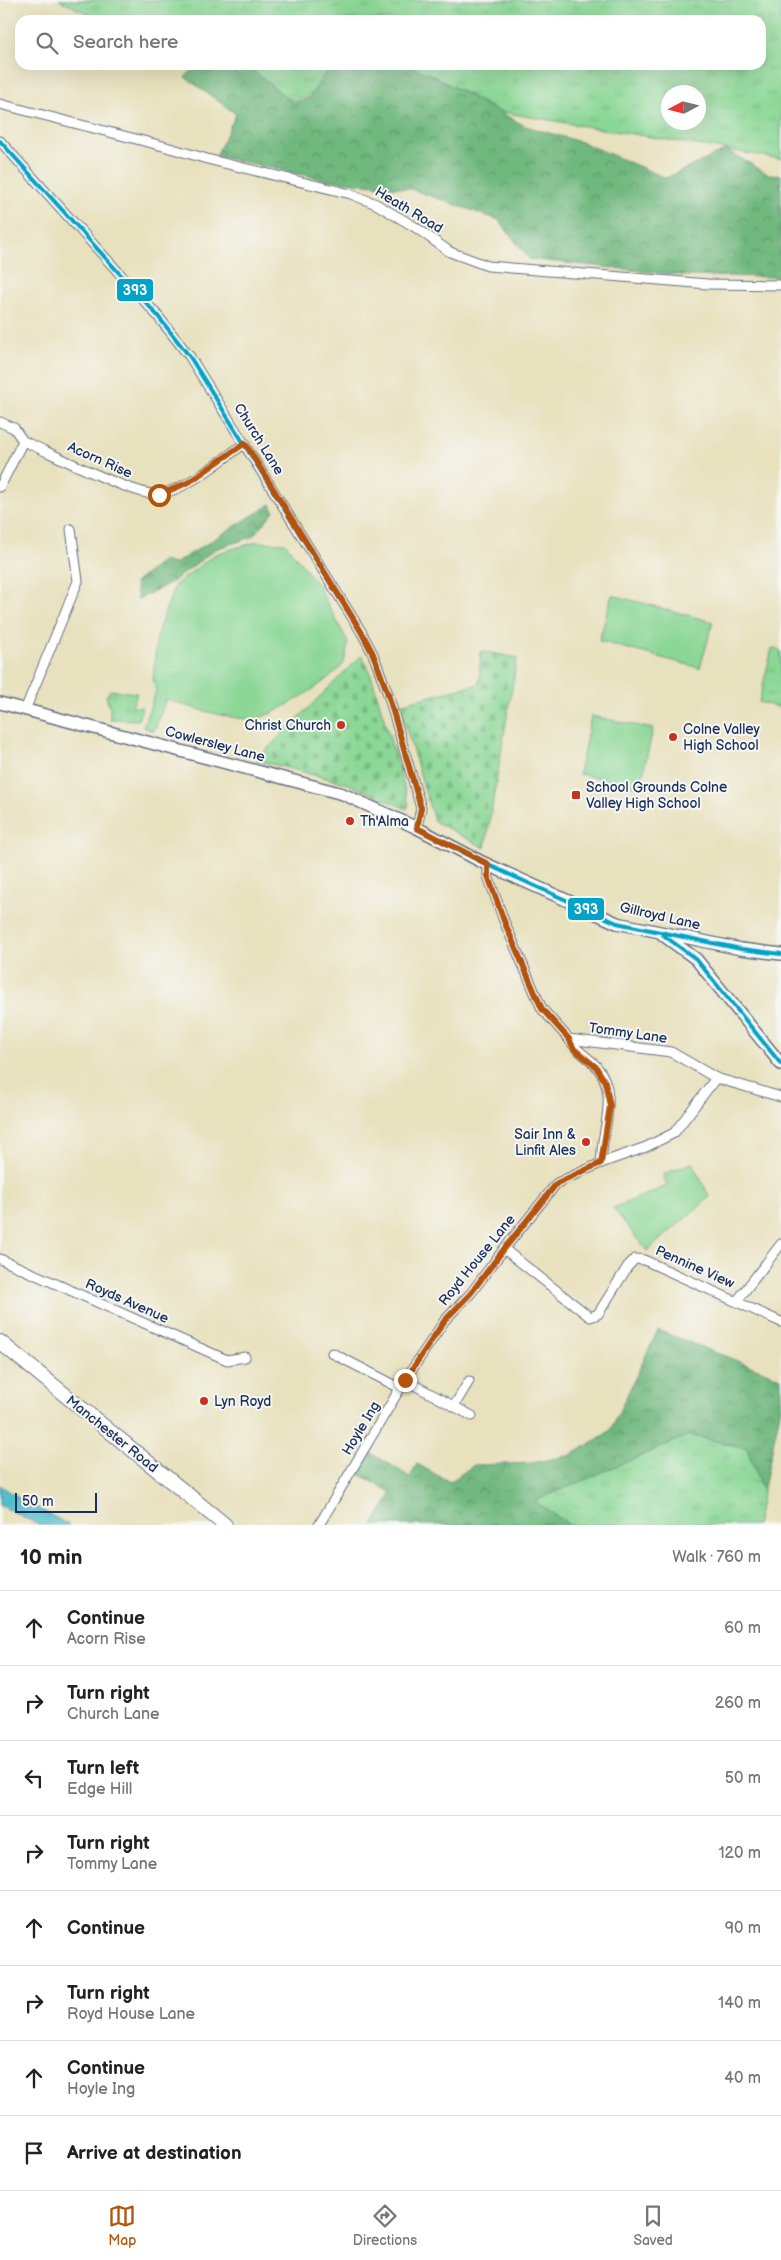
<!DOCTYPE html>
<html lang="en">
<head>
<meta charset="utf-8">
<style>
	body { margin:0; font-family:"Balsamiq Sans",sans-serif; background:#f6f6f6; color:#222 }
	.compass { position:absolute; left:661px; top:85px; width:45px; height:45px; border-radius:50%; background:#fff; box-shadow:0 5px 20px #0002; rotate:263deg }
	.scale { position:absolute; left:15px; bottom:12px; width:82px; box-sizing:border-box; padding-left:5px; border:2px solid #1b2f5e; border-top:0; font-size:14px; line-height:18px; white-space:nowrap; color:#1b2f5e; -webkit-text-stroke:4px #f6f6f2; paint-order:stroke }
	.stop { position:absolute; width:15px; height:15px; margin:-11px; border:4px solid #b45309; border-radius:50%; background:#fff }
	.stop.end { background:#b45309; border-color:#fff; box-shadow:0 1px 5px #0008 }
	.list { margin:0; padding:0; list-style:none }
	h2 { display:flex; justify-content:space-between; align-items:center; height:65px; margin:0; padding:0 20px; font-size:21px }
	h2 small { font-size:16px; font-weight:400; color:#767676 }
	.list li { display:grid; grid-template-columns:32px 1fr auto; gap:15px; align-items:center; box-sizing:border-box; height:75px; padding:0 20px; border-top:1px solid #e0e0e0 }
	.list b { display:block; font-size:19px; white-space:nowrap }
	.list p { margin:0; font-size:16px; white-space:nowrap; color:#767676 }
	.list em { font-size:16px; font-style:normal; color:#767676 }
	.icon { flex:none; width:28px; height:28px; fill:none; stroke:currentColor; stroke-width:2; stroke-linecap:round; stroke-linejoin:round }
	.map { position:relative; flex:none; width:781px; height:1525px; overflow:hidden }
	.search { position:absolute; background:#fff; box-shadow:0 5px 20px #0002; left:15px; right:15px; top:15px; height:55px; display:flex; align-items:center; gap:12px; box-sizing:border-box; padding:0 18px; border-radius:15px; color:#767676; font-size:19px }
	.sheet { height:665px; background:#fff }
	nav { display:flex; justify-content:space-around; align-items:center; box-sizing:border-box; height:70px; border-top:1px solid #e0e0e0; background:#fff; font-size:14px; color:#767676 }
	nav a { display:grid; justify-items:center; gap:2px }
	nav .on { color:#b45309 }
	.map>svg:first-child { display:block }
	.grass { fill:url(#grass-tufts); stroke:#53837a; fill-rule:evenodd }
	.forest { fill:url(#forest-crowns); stroke:#46746e }
	.cemetery { fill:url(#cemetery-stones); stroke:#53837a }
	.garden { fill:#8bd795; stroke:#53837a }
	.water { fill:#51becb; stroke:#367694 }
	.lines { fill:none; stroke-linecap:round; stroke-linejoin:round }
	.minor-casing { stroke:#636d7f; stroke-width:11 }
	.tertiary-casing { stroke:#636d7f; stroke-width:14 }
	.primary-casing { stroke:#636d7f; stroke-width:16 }
	.minor { stroke:#fff; stroke-width:9 }
	.tertiary { stroke:#fff; stroke-width:11 }
	.primary { stroke:#fff; stroke-width:14 }
	.bus-1-casing { stroke:#f6f6f2; stroke-width:8 }
	.bus-1 { stroke:#01a3c8; stroke-width:4 }
	.route { stroke:#b45309; stroke-width:6 }
	.poi-dot { fill:#c8321e; stroke:#f6f6f2; stroke-width:2 }
	.labels { text-anchor:middle; dominant-baseline:central; stroke-width:4; stroke-linejoin:round; paint-order:stroke }
	.street-label { font-size:14px; fill:#1b2f5e; stroke:#f6f6f2 }
	.poi-label { font-size:14px; fill:#1b2f5e; stroke:#f6f6f2; text-anchor:start }
	.line-badge { stroke:#f6f6f2; stroke-width:2 }
	.badge-label { font-size:14px; text-anchor:middle; font-weight:bold; fill:#fff }
</style>
</head>
<body>
<div class="map">
<svg width="781" height="1525" viewBox="0 0 781 1525">
	<defs>
		<pattern id="grass-tufts" width="24" height="20" patternUnits="userSpaceOnUse" patternTransform="scale(1.25)"><rect width="24" height="20" fill="#8bd795"/><path d="M3 7l-1-3M5 7V3M7 7l1-3M15 17l-1-3M17 17v-4M19 17l1-3" fill="none" stroke="#77b983"/></pattern>
		<pattern id="forest-crowns" width="20" height="18" patternUnits="userSpaceOnUse" patternTransform="scale(1.25)"><rect width="20" height="18" fill="#70b87e"/><path d="M2 6a3 3 0 1 1 6 0M12 15a3 3 0 1 1 6 0" fill="none" stroke="#5b966a"/></pattern>
		<pattern id="cemetery-stones" width="16" height="16" patternUnits="userSpaceOnUse" patternTransform="scale(1.25)"><rect width="16" height="16" fill="#8bd795"/><path d="M2 7V4a2 2 0 0 1 4 0v3zM10 15v-3a2 2 0 0 1 4 0v3z" fill="#77b983"/></pattern>
	</defs>
	<rect width="100%" height="100%" fill="#f6f6f2"/>
	<filter id="ink" filterUnits="userSpaceOnUse"><feTurbulence type="fractalNoise" baseFrequency=".02" numOctaves="2"/><feDisplacementMap in="SourceGraphic" scale="10" xChannelSelector="R" yChannelSelector="G"/><feConvolveMatrix kernelMatrix="1 2 1 2 8 2 1 2 1" color-interpolation-filters="sRGB"/></filter>
	<filter id="wash" filterUnits="userSpaceOnUse"><feTurbulence type="fractalNoise" baseFrequency=".0096" numOctaves="4" result="noise"/><feDisplacementMap in="SourceGraphic" scale="20" xChannelSelector="R" yChannelSelector="G"/><feGaussianBlur stdDeviation="1.12" result="paint"/><feColorMatrix in="noise" values="0 0 0 0 0 0 0 0 0 0 0 0 0 0 0 0 0 1.4 0 .05"/><feComposite in="paint" operator="in"/></filter>
	<g filter="url(#wash)">
		<rect width="100%" height="100%" fill="#e8e1bd"/>
		<!-- grass -->
		<g class="grass">
			<path d="M59,0H781V159L495,111L364,73L293,101L253,80L208,65H761V20H101ZM668,92H698V122H668Z"/>
			<polygon points="772,648 781,651 781,708 759,702"/>
			<polygon points="110,690 137,693 132,707 142,707 138,720 110,719 110,708 106,696"/>
			<polygon points="689,1435 747,1448 763,1492 756,1525 569,1525 534,1501"/>
		</g>
		<!-- forest -->
		<g class="forest">
			<polygon points="198,65 247,65 293,103 310,97 329,67 337,65 405,65 432,75 525,126 584,143 666,178 726,150 768,174 781,175 781,277 689,276 529,259 499,220 411,189 327,180 216,156 236,114 185,77"/>
			<polygon points="271,504 274,511 252,537 215,549 172,582 138,599 135,583 162,561 174,564"/>
			<polygon points="658,1330 781,1378 781,1407 763,1492 747,1448 689,1435 535,1501 569,1525 373,1525 392,1493 357,1473 370,1452 410,1477 417,1464 450,1482 474,1465 532,1463 572,1455 610,1431"/>
		</g>
		<!-- cemetery -->
		<g class="cemetery">
			<polygon points="481,651 517,658 485,848 434,821 399,704 479,684"/>
			<polygon points="362,655 372,678 409,804 407,809 346,783 256,760"/>
		</g>
		<!-- garden -->
		<g class="garden">
			<path d="M256,542L285,543L317,584L348,642C347,648 346,658 343,664C333,679 270,719 252,719C226,719 190,707 166,699L154,731L143,727L156,691L153,681L157,634L175,585L215,554Z"/>
			<polygon points="612,595 713,622 700,668 599,641"/>
			<polygon points="591,716 653,729 640,787 579,774"/>
			<polygon points="692,1163 710,1197 647,1251 613,1208 667,1186 663,1174"/>
		</g>
		<!-- water -->
		<polygon class="water" points="0,1485 19,1498 69,1525 39,1525 0,1505"/>
	</g>
	<g filter="url(#ink)">
		<g class="lines">
			<!-- minor casing -->
			<g class="minor-casing">
				<g id="minor">
					<polyline points="0,104 163,146 207,159 351,194 376,204 415,227 450,252 488,266 708,284 781,285"/>
					<polyline points="0,141 157,315 190,357 362,633 373,654 388,694 421,808 417,828"/>
					<path d="M0,422L14,428L23,441C47,451 140,499 160,494C187,489 223,459 245,443"/>
					<polyline points="0,487 23,441"/>
					<polyline points="25,710 78,581 71,529"/>
					<polyline points="488,864 488,876 504,921 542,1009 569,1039 671,1052 716,1078 781,1097"/>
					<path d="M569,1039C576,1051 587,1056 596,1066C614,1086 608,1113 604,1136C602,1145 602,1154 601,1163"/>
					<polyline points="504,1249 590,1317 598,1314 628,1266 635,1259 644,1260 781,1322"/>
					<polyline points="0,1259 227,1360 245,1357"/>
					<polyline points="737,1301 781,1244"/>
					<polyline points="332,1353 400,1388"/>
					<polyline points="405,1380 472,1416"/>
					<polyline points="454,1406 469,1381"/>
					<polyline points="319,1525 405,1380 445,1320 471,1293 504,1249 557,1183 601,1163 646,1147 674,1133 716,1078"/>
				</g>
			</g>
			<!-- tertiary casing -->
			<g class="tertiary-casing">
				<g id="tertiary">
					<polyline points="0,703 343,794 417,828 484,863 617,923 741,949 781,954"/>
					<polyline points="663,935 696,959 781,1064"/>
				</g>
			</g>
			<!-- primary casing -->
			<g class="primary-casing">
				<polyline id="primary" points="0,1342 225,1525"/>
			</g>
			<!-- minor -->
			<use href="#minor" class="minor"/>
			<!-- tertiary -->
			<use href="#tertiary" class="tertiary"/>
			<!-- primary -->
			<use href="#primary" class="primary"/>
			<!-- bus-1 casing -->
			<g class="bus-1-casing">
				<g id="bus-1">
					<polyline points="0,141 157,315 190,357 362,633 373,654 388,694 421,808 417,828 484,863 617,923 741,949 781,954"/>
					<polyline points="663,935 696,959 781,1064"/>
				</g>
			</g>
			<!-- bus-1 -->
			<use href="#bus-1" class="bus-1"/>
		</g>
	</g>
	<g class="lines" filter="url(#ink)">
		<!-- route -->
		<polyline class="route" points="159,495 189,482 245,443 362,633 373,654 388,694 421,808 417,828 488,864 488,876 504,921 542,1009 569,1039 574,1049 596,1067 605,1082 610,1106 601,1163 557,1183 504,1249 471,1293 445,1320 405,1380"/>
	</g>
	<!-- markers -->
	<g class="poi-dot">
		<circle cx="341" cy="725" r="5"/>
		<circle cx="673" cy="737" r="5"/>
		<rect x="571" y="790" width="10" height="10" rx="2.5"/>
		<circle cx="350" cy="821" r="5"/>
		<circle cx="586" cy="1142" r="5"/>
		<circle cx="204" cy="1401" r="5"/>
	</g>
	<g class="labels">
		<!-- street labels -->
		<g class="street-label">
			<text transform="translate(409 210) rotate(31)">Heath Road</text>
			<text transform="translate(259 439) rotate(58)">Church Lane</text>
			<text transform="translate(100 460) rotate(24)">Acorn Rise</text>
			<text transform="translate(215 744) rotate(15)">Cowlersley Lane</text>
			<text transform="translate(660 916) rotate(13)">Gillroyd Lane</text>
			<text transform="translate(628 1033) rotate(8)">Tommy Lane</text>
			<text transform="translate(477 1260) rotate(-51)">Royd House Lane</text>
			<text transform="translate(695 1267) rotate(24)">Pennine View</text>
			<text transform="translate(127 1301) rotate(24)">Royds Avenue</text>
			<text transform="translate(361 1428) rotate(-59)">Hoyle Ing</text>
			<text transform="translate(112 1434) rotate(39)">Manchester Road</text>
		</g>
		<!-- poi labels -->
		<g class="poi-label">
			<text x="331" y="725" text-anchor="end">Christ Church</text>
			<text x="683" y="729">Colne Valley<tspan x="683" dy="16">High School</tspan></text>
			<text x="586" y="787">School Grounds Colne<tspan x="586" dy="16">Valley High School</tspan></text>
			<text x="360" y="821">Th'Alma</text>
			<text x="576" y="1134" text-anchor="end">Sair Inn &amp;<tspan x="576" dy="16">Linfit Ales</tspan></text>
			<text x="214" y="1401">Lyn Royd</text>
		</g>
	</g>
	<g class="line-badge">
		<rect x="116" y="278" width="38" height="24" rx="5" fill="#01a3c8"/>
		<rect x="567" y="897" width="38" height="24" rx="5" fill="#01a3c8"/>
	</g>
	<g class="badge-label">
		<text x="135" y="295">393</text>
		<text x="586" y="914">393</text>
	</g>
</svg>
<svg class="compass" viewBox="-18 -18 36 36"><path d="M0-13l5 13h-10z" fill="#e53935"/><path d="M0 13l5-13h-10z" fill="#767676"/></svg>
<div class="scale">50 m</div>
<div class="stop" style="left:159px;top:495px"></div>
<div class="stop end" style="left:405px;top:1380px"></div>
<div class="search"><svg class="icon" aria-label="search" viewBox="0 0 24 24"><circle cx="10" cy="10" r="6"/><path d="M15 15l6 6"/></svg>Search here</div>
</div>
<section class="sheet">
<h2>10 min<small>Walk · 760 m</small></h2>
<ul class="list">
<li><svg class="icon" aria-label="ahead" viewBox="0 0 24 24"><path d="M12 20V5M6 11l6-6 6 6"/></svg><div><b>Continue</b><p>Acorn Rise</p></div><em>60 m</em></li>
<li><svg class="icon" aria-label="right" viewBox="0 0 24 24"><path d="M7 20v-9h11M14 6l5 5-5 5"/></svg><div><b>Turn right</b><p>Church Lane</p></div><em>260 m</em></li>
<li><svg class="icon" aria-label="left" viewBox="0 0 24 24"><path d="M17 20v-9H6M10 6l-5 5 5 5"/></svg><div><b>Turn left</b><p>Edge Hill</p></div><em>50 m</em></li>
<li><svg class="icon" aria-label="right" viewBox="0 0 24 24"><path d="M7 20v-9h11M14 6l5 5-5 5"/></svg><div><b>Turn right</b><p>Tommy Lane</p></div><em>120 m</em></li>
<li><svg class="icon" aria-label="ahead" viewBox="0 0 24 24"><path d="M12 20V5M6 11l6-6 6 6"/></svg><div><b>Continue</b></div><em>90 m</em></li>
<li><svg class="icon" aria-label="right" viewBox="0 0 24 24"><path d="M7 20v-9h11M14 6l5 5-5 5"/></svg><div><b>Turn right</b><p>Royd House Lane</p></div><em>140 m</em></li>
<li><svg class="icon" aria-label="ahead" viewBox="0 0 24 24"><path d="M12 20V5M6 11l6-6 6 6"/></svg><div><b>Continue</b><p>Hoyle Ing</p></div><em>40 m</em></li>
<li><svg class="icon" aria-label="arrive" viewBox="0 0 24 24"><path d="M6 21V4h12l-3 4 3 4H6"/></svg><div><b>Arrive at destination</b></div></li>
</ul>
</section>
<nav>
<a class="on"><svg class="icon" aria-label="map" viewBox="0 0 24 24"><path d="M3 6l6-2 6 2 6-2v14l-6 2-6-2-6 2zM9 4v14M15 6v14"/></svg>Map</a>
<a><svg class="icon" aria-label="directions" viewBox="0 0 24 24"><path d="M12 3l9 9-9 9-9-9zM9 14v-3h6M13 9l2 2-2 2"/></svg>Directions</a>
<a><svg class="icon" aria-label="saved" viewBox="0 0 24 24"><path d="M7 4h10v16l-5-4-5 4z"/></svg>Saved</a>
</nav>
</body>
</html>
